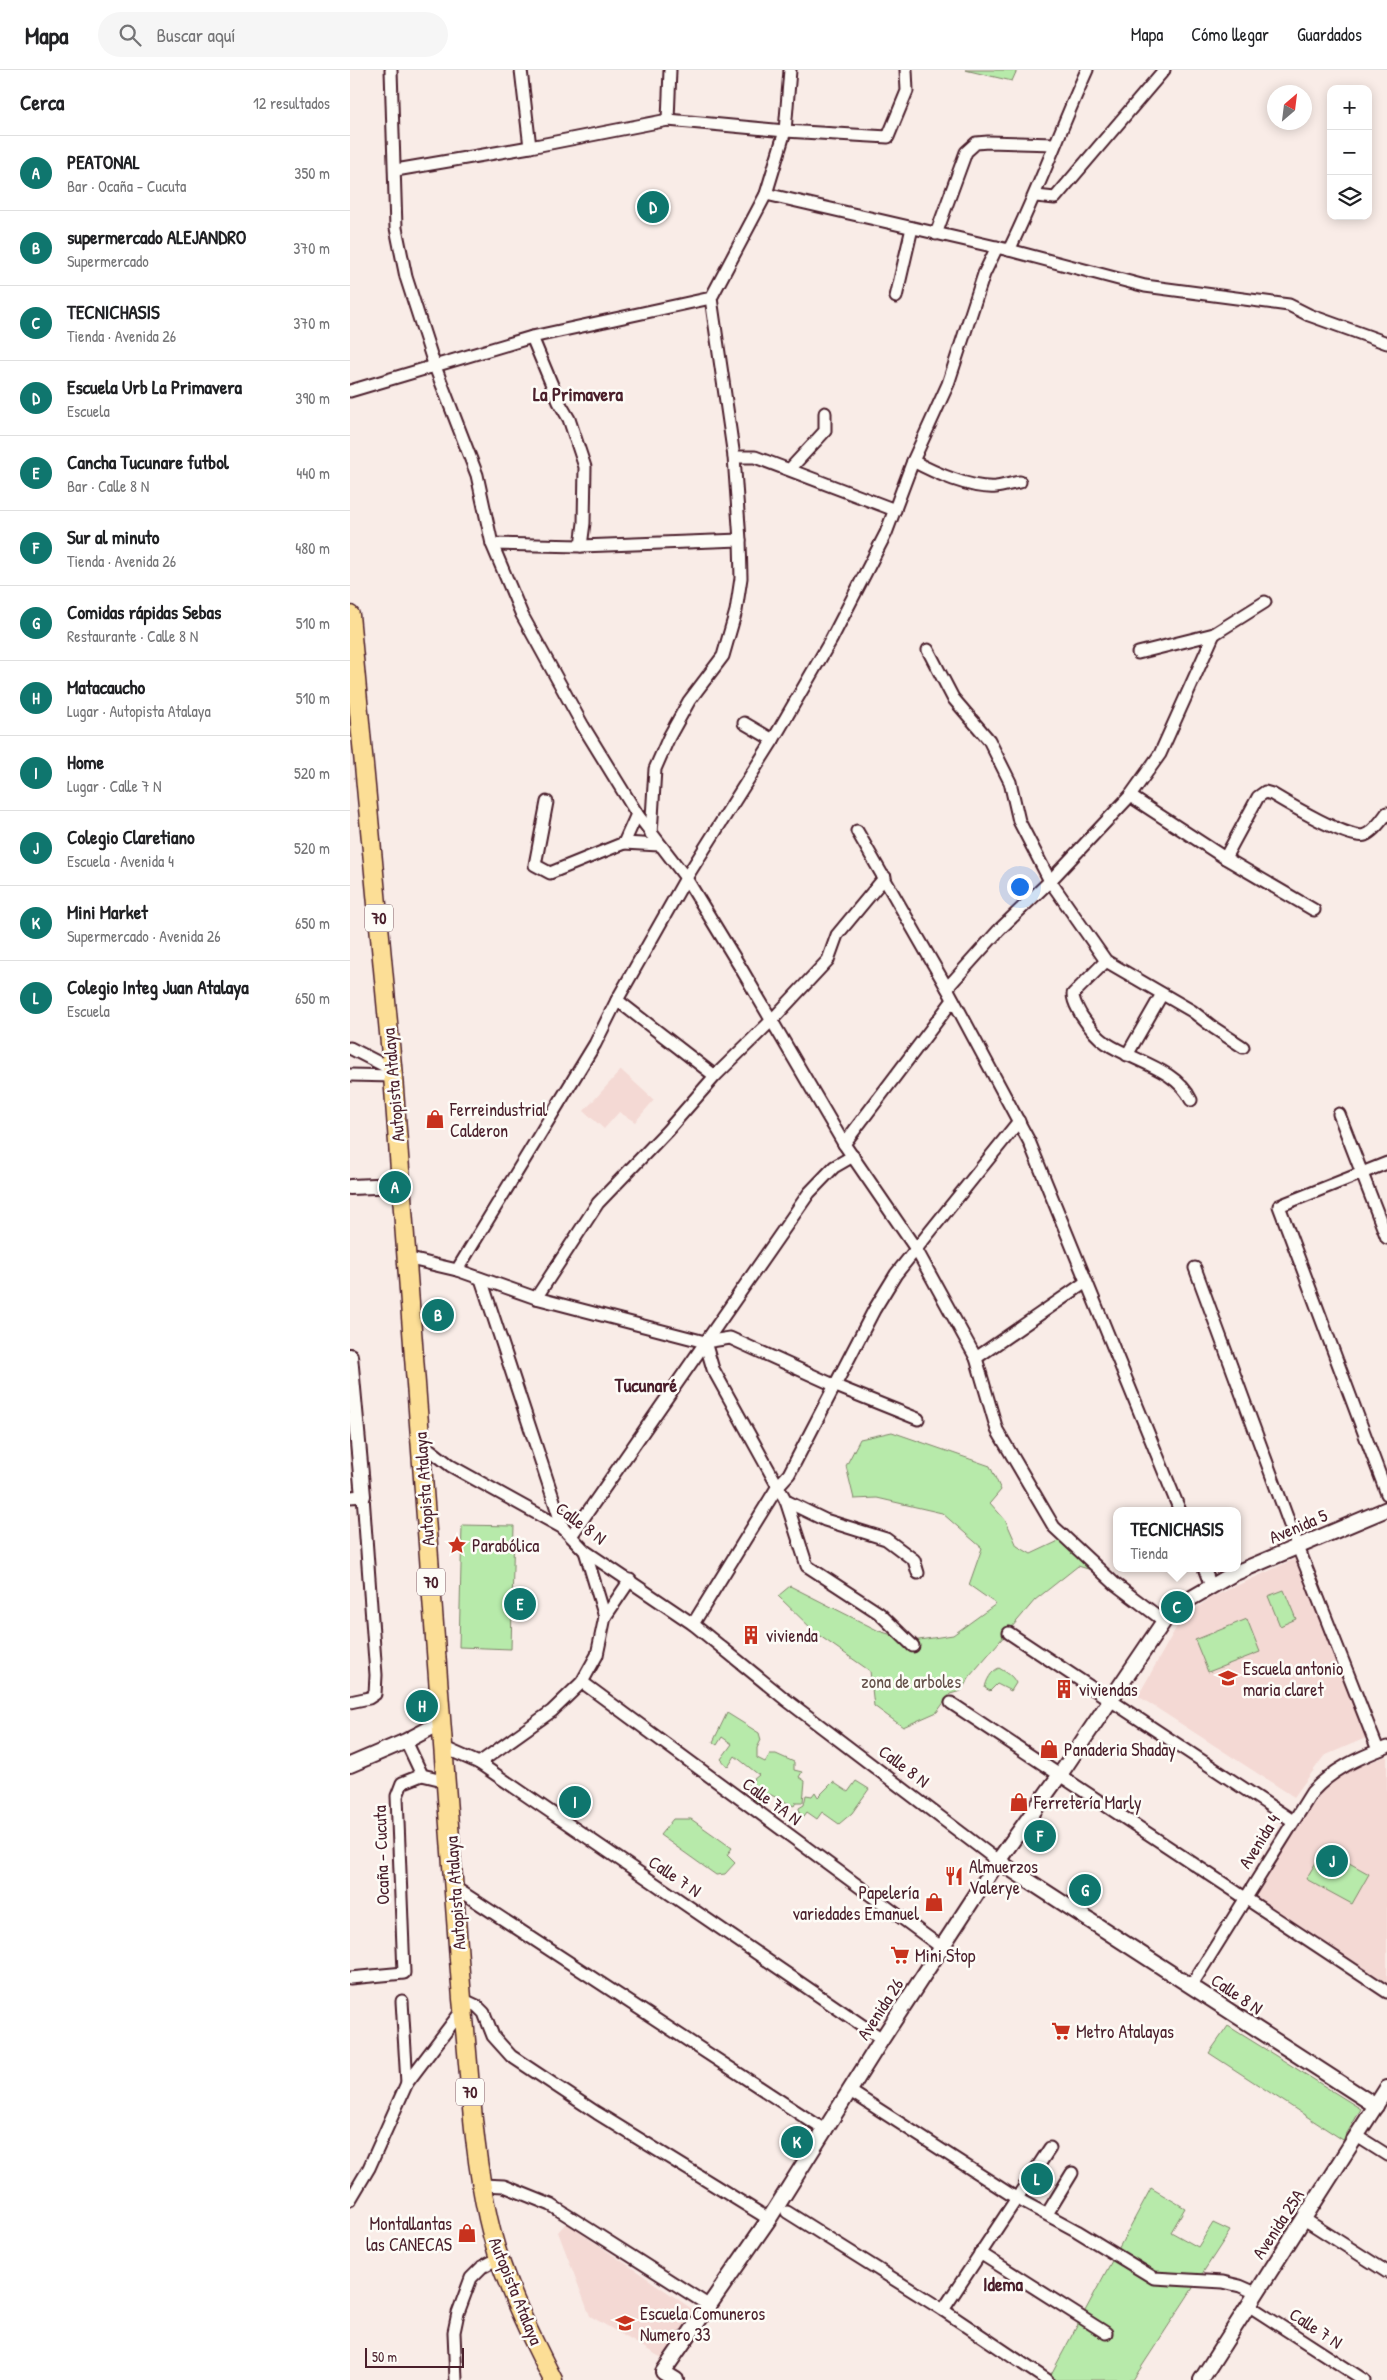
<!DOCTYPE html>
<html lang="es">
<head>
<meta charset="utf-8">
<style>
	body { margin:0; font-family:"Patrick Hand",sans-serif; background:#f6f6f6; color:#202124 }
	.controls { position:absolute; right:15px; top:15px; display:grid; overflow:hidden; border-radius:10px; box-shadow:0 2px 12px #0003 }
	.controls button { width:45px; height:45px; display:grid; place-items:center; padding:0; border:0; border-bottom:1px solid #e0e0e0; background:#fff; color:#202124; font:25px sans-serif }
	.compass { position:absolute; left:917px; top:15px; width:45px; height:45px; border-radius:50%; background:#fff; box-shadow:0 2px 12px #0003; rotate:28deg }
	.scale { position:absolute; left:15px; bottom:12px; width:99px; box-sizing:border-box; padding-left:5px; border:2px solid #4a1f2b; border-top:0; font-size:14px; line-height:18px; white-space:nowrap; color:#4a1f2b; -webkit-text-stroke:4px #fdfcf7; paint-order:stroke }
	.you { position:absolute; left:669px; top:816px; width:18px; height:18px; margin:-12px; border:4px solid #fff; border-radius:50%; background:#1a73e8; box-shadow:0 0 0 8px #1a73e833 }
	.badge { display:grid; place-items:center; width:32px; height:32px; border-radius:50%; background:#0f766e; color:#fff; font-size:16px; font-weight:700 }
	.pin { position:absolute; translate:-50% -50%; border:2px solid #fff; box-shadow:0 1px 5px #0006 }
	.popup { position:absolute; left:763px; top:1437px; width:128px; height:65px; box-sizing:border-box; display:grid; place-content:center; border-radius:10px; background:#fff; filter:drop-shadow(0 1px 4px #0005); font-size:16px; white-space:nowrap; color:#757577 }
	.popup b { font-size:19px; color:#202124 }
	.popup::after { content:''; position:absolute; left:50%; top:100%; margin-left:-10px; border:10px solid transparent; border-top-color:#fff }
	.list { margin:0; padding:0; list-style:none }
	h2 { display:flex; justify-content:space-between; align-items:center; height:65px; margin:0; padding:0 20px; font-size:21px }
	h2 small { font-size:16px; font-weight:400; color:#757577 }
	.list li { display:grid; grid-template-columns:32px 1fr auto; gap:15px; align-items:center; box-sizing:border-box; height:75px; padding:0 20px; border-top:1px solid #e0e0e0 }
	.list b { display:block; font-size:19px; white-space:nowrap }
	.list p { margin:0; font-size:16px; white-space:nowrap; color:#757577 }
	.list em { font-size:16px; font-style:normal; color:#757577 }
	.icon { flex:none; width:28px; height:28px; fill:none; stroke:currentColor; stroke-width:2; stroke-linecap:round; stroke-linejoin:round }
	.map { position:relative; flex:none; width:1037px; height:2310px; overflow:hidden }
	header { display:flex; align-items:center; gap:30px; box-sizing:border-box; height:70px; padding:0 25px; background:#fff; border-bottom:1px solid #e0e0e0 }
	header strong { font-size:24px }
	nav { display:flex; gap:28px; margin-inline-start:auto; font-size:18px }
	.search { width:350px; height:45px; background:#f6f6f6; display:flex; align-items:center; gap:12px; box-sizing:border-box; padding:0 18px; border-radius:28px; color:#757577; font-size:19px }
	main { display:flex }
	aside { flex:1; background:#fff }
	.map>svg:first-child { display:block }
	.built { fill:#f4d9d4 }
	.green { fill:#b7eaaa; stroke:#80846a }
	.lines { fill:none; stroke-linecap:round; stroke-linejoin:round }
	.minor-casing { stroke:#4a1f2b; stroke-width:15 }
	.tertiary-casing { stroke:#4a1f2b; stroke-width:18 }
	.primary-casing { stroke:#4a1f2b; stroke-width:21 }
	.minor { stroke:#fdfcf7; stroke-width:11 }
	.tertiary { stroke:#fdfcf7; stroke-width:14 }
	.primary { stroke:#fcde96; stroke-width:18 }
	.labels { text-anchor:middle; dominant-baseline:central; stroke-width:5; stroke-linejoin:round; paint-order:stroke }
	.shield { fill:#fdfcf7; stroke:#806168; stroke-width:1 }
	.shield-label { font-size:16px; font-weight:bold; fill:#4a1f2b }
	.street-label { font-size:18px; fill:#4a1f2b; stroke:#fdfcf7 }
	.poi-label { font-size:18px; fill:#4a1f2b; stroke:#fdfcf7; text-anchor:start }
	.park-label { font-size:18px; fill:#65524b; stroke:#fdfcf7 }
	.neighbourhood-label { font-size:19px; font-weight:bold; fill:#4a1f2b; stroke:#fdfcf7 }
</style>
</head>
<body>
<header>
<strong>Mapa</strong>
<div class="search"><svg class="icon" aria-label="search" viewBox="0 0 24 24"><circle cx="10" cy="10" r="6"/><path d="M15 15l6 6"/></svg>Buscar aquí</div>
<nav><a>Mapa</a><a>Cómo llegar</a><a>Guardados</a></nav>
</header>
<main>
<aside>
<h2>Cerca<small>12 resultados</small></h2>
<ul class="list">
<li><span class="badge">A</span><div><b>PEATONAL</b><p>Bar · Ocaña - Cucuta</p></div><em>350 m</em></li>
<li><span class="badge">B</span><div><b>supermercado ALEJANDRO</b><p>Supermercado</p></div><em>370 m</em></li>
<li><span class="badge">C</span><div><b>TECNICHASIS</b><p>Tienda · Avenida 26</p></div><em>370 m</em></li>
<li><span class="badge">D</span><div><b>Escuela Urb La Primavera</b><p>Escuela</p></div><em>390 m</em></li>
<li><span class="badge">E</span><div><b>Cancha Tucunare futbol</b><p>Bar · Calle 8 N</p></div><em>440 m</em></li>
<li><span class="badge">F</span><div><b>Sur al minuto</b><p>Tienda · Avenida 26</p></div><em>480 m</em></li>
<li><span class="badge">G</span><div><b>Comidas rápidas Sebas</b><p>Restaurante · Calle 8 N</p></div><em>510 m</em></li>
<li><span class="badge">H</span><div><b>Matacaucho</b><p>Lugar · Autopista Atalaya</p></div><em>510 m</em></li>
<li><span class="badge">I</span><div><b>Home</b><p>Lugar · Calle 7 N</p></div><em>520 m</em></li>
<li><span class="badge">J</span><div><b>Colegio Claretiano</b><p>Escuela · Avenida 4</p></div><em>520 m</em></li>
<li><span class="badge">K</span><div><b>Mini Market</b><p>Supermercado · Avenida 26</p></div><em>650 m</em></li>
<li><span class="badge">L</span><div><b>Colegio Integ Juan Atalaya</b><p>Escuela</p></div><em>650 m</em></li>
</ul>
</aside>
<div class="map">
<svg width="1037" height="2310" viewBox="0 0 1037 2310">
	<rect width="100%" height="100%" fill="#f9ece7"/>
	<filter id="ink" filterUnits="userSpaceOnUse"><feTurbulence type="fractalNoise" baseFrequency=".02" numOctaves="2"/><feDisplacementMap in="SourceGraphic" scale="10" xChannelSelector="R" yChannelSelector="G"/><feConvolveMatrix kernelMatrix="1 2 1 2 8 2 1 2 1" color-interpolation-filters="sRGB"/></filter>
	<g filter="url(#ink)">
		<!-- built -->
		<g class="built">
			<polygon points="271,1000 304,1030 285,1052 269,1042 254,1059 234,1041"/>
			<polygon points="949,1487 1018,1667 974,1686 944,1727 788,1626 830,1551 860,1528"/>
			<polygon points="1037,1686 1037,1913 903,1828 974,1718 999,1700"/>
			<polygon points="216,2153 348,2243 317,2291 240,2246 208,2162"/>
		</g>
		<!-- green -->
		<g class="green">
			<polygon points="615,0 667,0 662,11"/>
			<polygon points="542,1362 640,1396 651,1420 640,1433 656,1451 667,1476 681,1484 713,1469 745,1501 728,1496 685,1530 620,1606 611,1621 600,1624 587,1642 553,1657 524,1636 520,1601 467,1564 428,1526 440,1516 529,1561 562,1571 603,1565 646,1534 619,1515 632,1478 592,1443 527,1428 504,1429 496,1396 510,1369"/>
			<polygon points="112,1455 164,1456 161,1579 109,1577"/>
			<polygon points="934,1520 946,1549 930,1556 918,1526"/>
			<polygon points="897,1549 910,1582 858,1602 845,1570"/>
			<path d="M649,1598C657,1603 662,1605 666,1613L661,1621L647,1614L640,1621L635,1618C636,1611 641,1601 649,1598Z"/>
			<polygon points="377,1643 409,1663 411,1670 407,1678 407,1688 415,1692 420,1684 426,1684 444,1692 444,1700 452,1702 449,1707 455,1711 453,1732 446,1732 444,1736 419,1724 412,1735 403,1729 408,1722 398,1714 409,1705 385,1686 378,1697 371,1689 382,1674 372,1667 367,1675 363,1672"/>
			<polygon points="506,1711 519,1719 502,1743 489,1754 472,1742 467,1749 457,1742 454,1746 450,1746 449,1738 454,1735 456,1725 462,1726 465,1722 468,1727 483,1712 498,1722"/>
			<polygon points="323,1749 341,1749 382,1778 377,1785 385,1793 375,1804 366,1805 310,1765"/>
			<polygon points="974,1779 1019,1804 1002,1834 956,1809"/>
			<polygon points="878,1956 1011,2039 993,2070 859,1983"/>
			<polygon points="801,2118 835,2138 821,2162 848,2177 863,2153 880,2161 783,2310 698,2310"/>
		</g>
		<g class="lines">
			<!-- minor casing -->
			<g class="minor-casing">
				<g id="minor">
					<polyline points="41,0 46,158 56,207 84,294 127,405 142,474 172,545 233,656 287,744 336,808 392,900 494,1074 566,1179 626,1288 647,1360 704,1457 765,1514 814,1551"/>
					<polyline points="171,0 180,77"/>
					<polyline points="318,50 320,0"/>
					<polyline points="46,100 180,77 318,50 435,61 538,67 557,21 556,0"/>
					<polyline points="416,124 659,180 795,216 939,235 959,245 1037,273"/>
					<polyline points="686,126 705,128 814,0"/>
					<polyline points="586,164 616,82 626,73 638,72 704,74"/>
					<path d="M659,180C688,121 710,60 737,0"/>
					<polyline points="546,227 562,158"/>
					<polyline points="182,267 209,332 219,349 235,397 234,453 231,476"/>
					<polyline points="0,321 182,267 361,228"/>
					<polyline points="384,387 405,387 545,440"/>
					<path d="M563,391C585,403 621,419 646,417C654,416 662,413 670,412"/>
					<polyline points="440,399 475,361 475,343"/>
					<polyline points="142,474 231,476 390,470"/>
					<polyline points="578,580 603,628 639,670 660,712 669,751 700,811 756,891 842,941 864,958 893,977"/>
					<polyline points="788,583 864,564 915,532"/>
					<polyline points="394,653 423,670"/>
					<polyline points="780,726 875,788 964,840"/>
					<polyline points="197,732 185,795 200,803 274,773 287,744"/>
					<polyline points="507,761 597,918 679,1071 830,1441"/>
					<polyline points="301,764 305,699 319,667 339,631 373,586 386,541 391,508 390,470 384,387 361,228 416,124 435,61 440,0"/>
					<polyline points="274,773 309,775"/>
					<path d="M875,788L908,727L915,722L922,724C937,733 1001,771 1015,765C1023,762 1032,750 1037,743"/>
					<path d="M756,891L723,924C723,932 727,937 731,945C737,954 747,967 756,973C783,991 827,999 841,1030"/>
					<polyline points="597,918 649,860 700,811 780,726 810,684 864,564"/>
					<polyline points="267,930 365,1006"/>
					<polyline points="0,978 43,1000"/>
					<polyline points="777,985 812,924"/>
					<polyline points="0,1005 43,1006"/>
					<polyline points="989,1044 1037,1168"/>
					<polyline points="494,1074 603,930"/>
					<polyline points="1037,1093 929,1136 1037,1424"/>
					<polyline points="56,1188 107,1200 186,1228 355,1272 380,1268 486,1316 568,1349"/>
					<polyline points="845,1198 948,1477 1028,1680"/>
					<polyline points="107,1200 245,974 267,930 336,808 423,670 481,570 536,463 563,391 598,314 634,204 647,177"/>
					<polyline points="131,1209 213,1458"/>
					<polyline points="186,1228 248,1133 317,1061 365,1006 421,951 478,890 487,865 535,807"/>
					<polyline points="355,1272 363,1299 436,1431 475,1450 536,1469 564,1490 568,1503"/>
					<polyline points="626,1288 736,1212"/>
					<polyline points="70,1372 101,1396 213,1458 235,1481 343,1554 435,1629 648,1791"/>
					<polyline points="0,1427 13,1426 26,1605 25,1624 19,1628 0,1632"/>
					<polyline points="436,1431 457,1496 529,1543 563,1576"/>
					<polyline points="221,1466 459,1123 484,1097 503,1086"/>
					<polyline points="854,1498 861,1516"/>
					<polyline points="255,1547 280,1510"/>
					<polyline points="343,1554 428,1416 439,1404 524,1240 546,1204 669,1051"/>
					<polyline points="659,1563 943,1751"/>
					<polyline points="232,1612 591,1877"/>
					<polyline points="601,1633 1037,1922"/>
					<polyline points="56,1671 72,1705"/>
					<polyline points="95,1678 129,1693 532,1969"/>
					<polyline points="129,1693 202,1641 232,1612 247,1585 255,1547 235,1481"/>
					<polyline points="104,1817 476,2061"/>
					<polyline points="0,1908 54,1903 47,1726 52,1713 72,1705 97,1711"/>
					<path d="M841,1916L962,1722C983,1699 1008,1688 1037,1677"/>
					<polyline points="112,1929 127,1936 134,1943 143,1966 161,1986 247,2043 419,2149"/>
					<polyline points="52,1931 57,2013"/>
					<polyline points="500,2021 666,2128 727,2161 804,2208 873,2212 890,2216 906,2223"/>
					<polyline points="1007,2066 1037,2085"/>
					<polyline points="132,2115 154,2116 201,2135 358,2235"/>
					<polyline points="0,2130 19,2098 57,2013 113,1939"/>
					<polyline points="437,2142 593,2240 697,2310"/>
					<polyline points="697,2144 722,2103"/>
					<polyline points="954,2149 1037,2202"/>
					<polyline points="630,2183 756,2263"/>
					<polyline points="898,2235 1014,2310"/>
					<polyline points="593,2240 700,2078"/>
					<polyline points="106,2310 104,2262 108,2243 121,2208 132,2197 149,2188"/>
				</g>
			</g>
			<!-- tertiary casing -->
			<g class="tertiary-casing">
				<g id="tertiary">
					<polyline points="0,1117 50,1115"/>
					<polyline points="0,1286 13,1426"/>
					<polyline points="0,1695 56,1671 92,1652"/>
					<polyline points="648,1791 1026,2036"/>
					<polyline points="326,2310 313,2302 419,2149 532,1969 648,1791 709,1706 814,1551 833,1533 883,1504 1037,1439"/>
					<polyline points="851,2310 1037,2018"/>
				</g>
			</g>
			<!-- primary casing -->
			<g class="primary-casing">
				<path id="primary" d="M0,545L43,1006L112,1929C120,2002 122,2076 138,2148C150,2204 177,2259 203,2310"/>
			</g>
			<!-- minor -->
			<use href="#minor" class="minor"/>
			<!-- tertiary -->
			<use href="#tertiary" class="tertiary"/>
			<!-- primary -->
			<use href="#primary" class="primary"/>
		</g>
	</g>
	<!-- icons -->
	<defs>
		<g id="shop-bare" transform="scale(1.5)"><path d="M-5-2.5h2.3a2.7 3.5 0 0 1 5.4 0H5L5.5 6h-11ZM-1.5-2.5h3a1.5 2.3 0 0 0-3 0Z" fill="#c8321e" stroke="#fdfcf7" stroke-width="2.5" paint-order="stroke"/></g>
		<g id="sight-bare" transform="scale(1.5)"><path d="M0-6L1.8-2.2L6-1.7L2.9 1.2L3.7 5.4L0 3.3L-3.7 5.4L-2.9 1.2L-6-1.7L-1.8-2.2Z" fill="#c8321e" stroke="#fdfcf7" stroke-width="2.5" paint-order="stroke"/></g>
		<g id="building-bare" transform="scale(1.5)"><path d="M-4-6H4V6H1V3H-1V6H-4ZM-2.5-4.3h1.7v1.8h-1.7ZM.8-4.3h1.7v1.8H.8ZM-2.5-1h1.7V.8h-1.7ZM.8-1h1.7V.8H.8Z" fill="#c8321e" stroke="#fdfcf7" stroke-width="2.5" paint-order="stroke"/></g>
		<g id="school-bare" transform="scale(1.5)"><path d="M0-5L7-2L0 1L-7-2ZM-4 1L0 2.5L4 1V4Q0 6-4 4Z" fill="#c8321e" stroke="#fdfcf7" stroke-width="2.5" paint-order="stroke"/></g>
		<g id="restaurant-bare" transform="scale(1.5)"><path d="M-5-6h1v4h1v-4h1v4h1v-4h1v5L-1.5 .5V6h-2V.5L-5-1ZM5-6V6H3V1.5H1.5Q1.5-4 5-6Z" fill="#c8321e" stroke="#fdfcf7" stroke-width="2.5" paint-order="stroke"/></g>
		<g id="supermarket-bare" transform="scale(1.5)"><path d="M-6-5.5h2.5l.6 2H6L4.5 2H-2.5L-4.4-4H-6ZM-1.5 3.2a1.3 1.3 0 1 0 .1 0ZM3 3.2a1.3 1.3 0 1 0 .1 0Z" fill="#c8321e" stroke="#fdfcf7" stroke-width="2.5" paint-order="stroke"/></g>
	</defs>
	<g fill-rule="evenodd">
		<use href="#shop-bare" x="85" y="1049"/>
		<use href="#sight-bare" x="107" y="1475"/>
		<use href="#building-bare" x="401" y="1565"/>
		<use href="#school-bare" x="878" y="1608"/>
		<use href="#building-bare" x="714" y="1619"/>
		<use href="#shop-bare" x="699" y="1679"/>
		<use href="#shop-bare" x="669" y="1732"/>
		<use href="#restaurant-bare" x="604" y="1806"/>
		<use href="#shop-bare" x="584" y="1832"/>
		<use href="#supermarket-bare" x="550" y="1885"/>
		<use href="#supermarket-bare" x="711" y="1961"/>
		<use href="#shop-bare" x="117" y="2163"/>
		<use href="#school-bare" x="275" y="2253"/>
	</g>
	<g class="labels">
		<!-- shield labels -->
		<g class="shield">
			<rect x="15" y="834.5" width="28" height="27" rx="4"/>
			<rect x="67" y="1498.5" width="28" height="27" rx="4"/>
			<rect x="106" y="2008.5" width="28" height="27" rx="4"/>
		</g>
		<g class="shield-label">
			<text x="29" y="848">70</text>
			<text x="81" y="1512">70</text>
			<text x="120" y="2022">70</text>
		</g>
		<!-- street labels -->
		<g class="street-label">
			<text transform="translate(43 1015) rotate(-95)">Autopista Atalaya</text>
			<text transform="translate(74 1419) rotate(-94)">Autopista Atalaya</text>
			<text transform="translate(231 1453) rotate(37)">Calle 8 N</text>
			<text transform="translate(948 1456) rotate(-23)">Avenida 5</text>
			<text transform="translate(554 1696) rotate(37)">Calle 8 N</text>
			<text transform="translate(422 1731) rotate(36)">Calle 7A N</text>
			<text transform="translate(909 1771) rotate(-58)">Avenida 4</text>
			<text transform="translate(31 1785) rotate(-92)">Ocaña - Cucuta</text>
			<text transform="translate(325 1806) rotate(34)">Calle 7 N</text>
			<text transform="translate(105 1823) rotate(-94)">Autopista Atalaya</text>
			<text transform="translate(887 1924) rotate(34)">Calle 8 N</text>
			<text transform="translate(530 1939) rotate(-57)">Avenida 26</text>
			<text transform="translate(928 2154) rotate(-57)">Avenida 25A</text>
			<text transform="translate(166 2221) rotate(68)">Autopista Atalaya</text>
			<text transform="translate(966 2258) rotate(33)">Calle 7 N</text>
		</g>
		<!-- poi labels -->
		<g class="poi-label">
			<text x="100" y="1039">Ferreindustrial<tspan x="100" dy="21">Calderon</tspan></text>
			<text x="122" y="1475">Parabólica</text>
			<text x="416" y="1565">vivienda</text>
			<text x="893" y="1598">Escuela antonio<tspan x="893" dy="21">maria claret</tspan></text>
			<text x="729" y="1619">viviendas</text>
			<text x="714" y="1679">Panaderia Shaday</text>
			<text x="684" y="1732">Ferretería Marly</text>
			<text x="619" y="1796">Almuerzos<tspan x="619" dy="21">Valerye</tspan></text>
			<text x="569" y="1822" text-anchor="end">Papelería<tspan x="569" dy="21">variedades Emanuel</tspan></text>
			<text x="565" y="1885">Mini Stop</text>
			<text x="726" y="1961">Metro Atalayas</text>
			<text x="102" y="2153" text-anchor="end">Montallantas<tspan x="102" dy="21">las CANECAS</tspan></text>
			<text x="290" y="2243">Escuela Comuneros<tspan x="290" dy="21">Numero 33</tspan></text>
		</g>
		<!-- park labels -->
		<g class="park-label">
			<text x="561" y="1611">zona de arboles</text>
		</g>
		<!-- neighbourhood labels -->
		<g class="neighbourhood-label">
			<text x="228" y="324">La Primavera</text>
			<text x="296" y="1315">Tucunaré</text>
			<text x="653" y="2214">Idema</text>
		</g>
	</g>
</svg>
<div class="controls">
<button>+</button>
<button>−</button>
<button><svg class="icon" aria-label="layers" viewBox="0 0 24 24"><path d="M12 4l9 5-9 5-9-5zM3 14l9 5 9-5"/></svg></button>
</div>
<svg class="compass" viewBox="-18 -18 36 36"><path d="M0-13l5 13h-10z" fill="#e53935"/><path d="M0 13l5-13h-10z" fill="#757577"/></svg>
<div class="scale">50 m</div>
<div class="you"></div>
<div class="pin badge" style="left:45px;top:1117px">A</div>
<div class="pin badge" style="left:88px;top:1245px">B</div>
<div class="pin badge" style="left:827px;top:1537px">C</div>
<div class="popup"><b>TECNICHASIS</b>Tienda</div>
<div class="pin badge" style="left:303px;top:137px">D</div>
<div class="pin badge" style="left:170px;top:1534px">E</div>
<div class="pin badge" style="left:690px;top:1766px">F</div>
<div class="pin badge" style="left:735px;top:1820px">G</div>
<div class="pin badge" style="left:72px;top:1636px">H</div>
<div class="pin badge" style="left:225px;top:1732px">I</div>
<div class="pin badge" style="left:982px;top:1791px">J</div>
<div class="pin badge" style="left:447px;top:2072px">K</div>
<div class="pin badge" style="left:687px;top:2109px">L</div>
</div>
</main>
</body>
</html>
